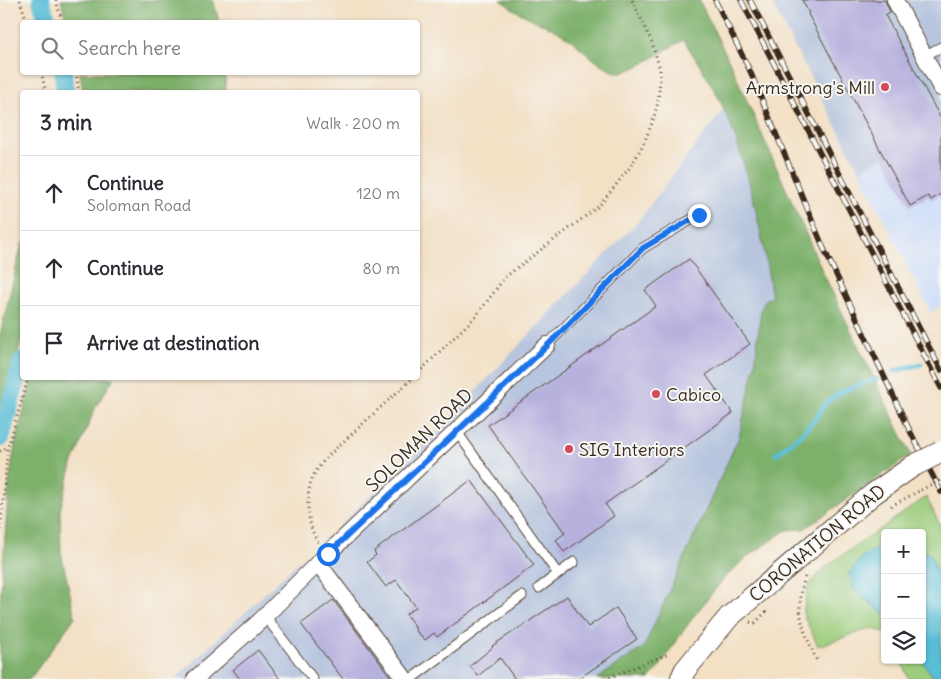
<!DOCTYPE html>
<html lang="en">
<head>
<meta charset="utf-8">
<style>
	body { margin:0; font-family:Delius,sans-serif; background:#f7f7f7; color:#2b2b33 }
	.controls { position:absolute; right:15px; bottom:15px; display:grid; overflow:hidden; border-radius:5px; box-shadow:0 1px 4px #0004 }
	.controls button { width:45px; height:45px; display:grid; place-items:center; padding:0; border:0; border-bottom:1px solid #e1e1e2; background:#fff; color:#2b2b33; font:25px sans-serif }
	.stop { position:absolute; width:15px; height:15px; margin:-11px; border:4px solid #1a73e8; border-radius:50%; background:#fff }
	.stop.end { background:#1a73e8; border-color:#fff; box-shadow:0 1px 5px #0008 }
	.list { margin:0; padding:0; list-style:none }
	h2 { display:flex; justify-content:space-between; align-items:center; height:65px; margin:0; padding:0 20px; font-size:21px }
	h2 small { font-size:16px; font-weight:400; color:#7c7c81 }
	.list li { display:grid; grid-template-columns:32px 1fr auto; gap:15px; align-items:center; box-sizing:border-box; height:75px; padding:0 20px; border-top:1px solid #e1e1e2 }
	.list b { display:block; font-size:19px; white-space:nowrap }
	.list p { margin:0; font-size:16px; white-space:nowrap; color:#7c7c81 }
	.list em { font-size:16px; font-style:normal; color:#7c7c81 }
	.icon { flex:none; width:28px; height:28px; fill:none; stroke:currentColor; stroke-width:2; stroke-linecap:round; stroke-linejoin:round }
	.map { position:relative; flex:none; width:941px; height:679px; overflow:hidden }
	.search { position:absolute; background:#fff; box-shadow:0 1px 4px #0004; left:20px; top:20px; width:400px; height:55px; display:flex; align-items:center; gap:12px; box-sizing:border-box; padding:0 18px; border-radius:5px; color:#7c7c81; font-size:19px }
	.panel { position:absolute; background:#fff; box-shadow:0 1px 4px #0004; left:20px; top:90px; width:400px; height:290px; border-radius:5px }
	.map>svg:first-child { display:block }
	.built { fill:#cbdbf9 }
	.industrial { fill:#b7c5de }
	.green { fill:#9ccc7b; stroke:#6c7b4c }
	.forest { fill:#7db06b; stroke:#5c6d44 }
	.water { fill:#58bdd6; stroke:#4a747a }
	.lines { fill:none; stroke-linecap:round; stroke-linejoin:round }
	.stream { stroke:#58bdd6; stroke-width:5 }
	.canal { stroke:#58bdd6; stroke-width:18 }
	.building { fill:#b7b1de }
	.service-casing { stroke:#574537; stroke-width:11 }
	.minor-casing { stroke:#574537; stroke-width:18 }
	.tertiary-casing { stroke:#574537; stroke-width:23 }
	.path { stroke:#574537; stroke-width:3; stroke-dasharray:1 4; stroke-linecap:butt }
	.service { stroke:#fff; stroke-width:9 }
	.minor { stroke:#fff; stroke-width:16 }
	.tertiary { stroke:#fff; stroke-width:21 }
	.rail-casing { stroke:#3b2a1e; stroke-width:5.5 }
	.rail { stroke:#f6f6f2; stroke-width:4; stroke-dasharray:11; stroke-linecap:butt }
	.tertiary-bridge-casing { stroke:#574537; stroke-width:23; stroke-linecap:butt }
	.path-bridge { stroke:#574537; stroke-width:3; stroke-dasharray:1 4; stroke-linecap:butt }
	.tertiary-bridge { stroke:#fff; stroke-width:21 }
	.route { stroke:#1a73e8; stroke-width:6 }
	.poi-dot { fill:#d1495b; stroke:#f6f6f2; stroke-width:2 }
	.labels { text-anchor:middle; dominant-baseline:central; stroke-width:4; stroke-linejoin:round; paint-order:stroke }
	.poi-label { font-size:18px; fill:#3b2a1e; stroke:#f6f6f2; text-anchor:start }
	.street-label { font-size:18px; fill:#3b2a1e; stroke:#f6f6f2 }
</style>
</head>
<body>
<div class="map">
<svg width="941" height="679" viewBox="0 0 941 679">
	<rect width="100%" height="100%" fill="#f6f6f2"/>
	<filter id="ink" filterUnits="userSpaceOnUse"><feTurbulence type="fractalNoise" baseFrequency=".02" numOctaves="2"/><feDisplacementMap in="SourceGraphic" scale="10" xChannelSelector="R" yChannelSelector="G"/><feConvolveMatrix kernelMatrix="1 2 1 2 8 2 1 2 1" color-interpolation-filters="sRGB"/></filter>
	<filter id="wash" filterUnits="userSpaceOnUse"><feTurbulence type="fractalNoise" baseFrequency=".0096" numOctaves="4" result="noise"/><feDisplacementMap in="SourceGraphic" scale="20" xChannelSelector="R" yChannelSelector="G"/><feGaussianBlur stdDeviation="1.12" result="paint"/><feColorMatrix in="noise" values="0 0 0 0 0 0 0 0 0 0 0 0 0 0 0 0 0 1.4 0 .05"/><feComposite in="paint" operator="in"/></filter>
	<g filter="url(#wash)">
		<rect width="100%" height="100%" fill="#f3e0c5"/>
		<!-- built -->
		<polygon class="built" points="941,128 941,305 931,313 859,170"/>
		<!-- industrial -->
		<g class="industrial">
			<polygon points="770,0 941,0 941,128 859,170"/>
			<polygon points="724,108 744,164 760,226 772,298 761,309 755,366 739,437 644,647 597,679 175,679 310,551 333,532 442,426 638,221"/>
		</g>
		<!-- green -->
		<polygon class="green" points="926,497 941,527 941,679 909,679 901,660 922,660 922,533 885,533 885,633 872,628 818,646 803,614 808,587 824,568"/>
		<!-- forest -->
		<g class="forest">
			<polygon points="61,0 213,0 219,22 67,22"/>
			<path d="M501,0H699L731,65L825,277L911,455L804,529L786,530L743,560L722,581L697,612L674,644L657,671L649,679H597L644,647L739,437L755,366L761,309L766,299L772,298C762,234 750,169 724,109C714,86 697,62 684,40C668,47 634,73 618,72C603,71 583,49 571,40C548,23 523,19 501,0Z"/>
			<polygon points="80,73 225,73 226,91 226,92 83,92"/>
			<polygon points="22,243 22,338 0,414 0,335"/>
			<polygon points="32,378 114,378 95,408 72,465 60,510 61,552 75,617 30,679 0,679 0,603 9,483 15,445"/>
		</g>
		<!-- water -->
		<g class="water">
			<polygon points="885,546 885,615 854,590 849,573 864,555"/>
			<polygon points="922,550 931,555 941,586 941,679 935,679 921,660 922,660"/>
		</g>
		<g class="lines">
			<!-- stream -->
			<g class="stream">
				<polyline points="895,371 921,364"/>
				<polyline points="776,454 798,437 816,418 825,404 841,392 876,379"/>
			</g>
			<!-- canal -->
			<g class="canal">
				<polyline points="41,0 48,22"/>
				<polyline points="63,72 65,92"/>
				<polyline points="1,438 22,361"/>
			</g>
		</g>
		<g id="blocks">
			<!-- building -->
			<g class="building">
				<polygon points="802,0 885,0 890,12 885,15 941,119 941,194 931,200 928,196 910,206 808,14 809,13"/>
				<polygon points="689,259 750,344 706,375 733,413 605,504 614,516 564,552 556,540 565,533 488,425 656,306 645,290"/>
				<polygon points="471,480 534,565 437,637 434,633 425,640 416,631 414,625 406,614 416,607 396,580 386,587 367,562 376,555 374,551"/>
				<polygon points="567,596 588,627 616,608 637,639 578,679 515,679 500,658 478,676 470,666 493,647 492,646"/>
				<polygon points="333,600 355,629 392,679 343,679 301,624"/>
				<polygon points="258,650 280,679 240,679 233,670"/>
			</g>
		</g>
	</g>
	<g filter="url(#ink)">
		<use href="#blocks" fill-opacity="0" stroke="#574537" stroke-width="1"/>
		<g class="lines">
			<!-- service casing -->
			<g class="service-casing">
				<g id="service">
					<polyline points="924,56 941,47"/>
					<polyline points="547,345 643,248 699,215"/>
					<polyline points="457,432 558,574"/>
					<polyline points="539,588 574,562"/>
					<polyline points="265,616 313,679"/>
					<polyline points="411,679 522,596"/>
				</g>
			</g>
			<!-- minor casing -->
			<g class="minor-casing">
				<g id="minor">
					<polyline points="895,0 941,88"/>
					<polyline points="318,563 405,679"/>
					<polyline points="195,679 260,621 318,563 547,345"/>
				</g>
			</g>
			<!-- tertiary casing -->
			<g class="tertiary-casing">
				<polyline id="tertiary" points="681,679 685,670 729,617 873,494 913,466"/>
			</g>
			<!-- path -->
			<g class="path">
				<polyline points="20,0 27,22"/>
				<polyline points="56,0 62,22"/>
				<polyline points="41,72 46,92"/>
				<polyline points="76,72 79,92"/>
				<polyline points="418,373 477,315 505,277 599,206 631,166 643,145 653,121 658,102 660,78 660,69 651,40 632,0"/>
				<polyline points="0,451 8,447"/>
				<polyline points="891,506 921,490"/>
				<polyline points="0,530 8,447 28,378"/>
				<path d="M318,542C306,524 304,490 316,471C325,457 340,445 353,433C373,414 393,396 413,378"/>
				<path d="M805,577C794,613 803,629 817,661"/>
				<polyline points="750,622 755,623 767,611"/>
				<polyline points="605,679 668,654"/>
			</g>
			<!-- service -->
			<use href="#service" class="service"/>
			<!-- minor -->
			<use href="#minor" class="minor"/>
			<!-- tertiary -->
			<use href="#tertiary" class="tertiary"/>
			<!-- rail casing -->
			<g class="rail-casing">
				<g id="rail">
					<polyline points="715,0 750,71 824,249 910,431 941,492"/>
					<polyline points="741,0 941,388"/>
					<polyline points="750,0 941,370"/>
				</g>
			</g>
			<!-- rail -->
			<use href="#rail" class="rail"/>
			<!-- tertiary-bridge casing -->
			<g class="tertiary-bridge-casing">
				<polyline id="tertiary-bridge" points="913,466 941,452"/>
			</g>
			<!-- path-bridge -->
			<polyline class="path-bridge" points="921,490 941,480"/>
			<!-- tertiary-bridge -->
			<use href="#tertiary-bridge" class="tertiary-bridge"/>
		</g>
	</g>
	<g class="lines" filter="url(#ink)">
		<!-- route -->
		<polyline class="route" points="328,554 548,345 643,248 699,215"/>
	</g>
	<!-- markers -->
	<g class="poi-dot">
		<circle cx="885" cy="87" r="5"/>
		<circle cx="656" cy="394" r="5"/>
		<circle cx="569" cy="449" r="5"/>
	</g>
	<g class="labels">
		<!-- poi labels -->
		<g class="poi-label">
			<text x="875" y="87" text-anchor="end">Armstrong's Mill</text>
			<text x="666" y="394">Cabico</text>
			<text x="579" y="449">SIG Interiors</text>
		</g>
		<!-- street labels -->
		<g class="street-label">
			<text transform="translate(419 440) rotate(-44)">SOLOMAN ROAD</text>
			<text transform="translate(817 543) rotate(-40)">CORONATION ROAD</text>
		</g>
	</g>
</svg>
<div class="controls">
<button>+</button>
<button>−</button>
<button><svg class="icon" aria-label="layers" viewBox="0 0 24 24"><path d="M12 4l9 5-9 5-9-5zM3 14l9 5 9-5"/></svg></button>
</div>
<div class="stop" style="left:328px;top:554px"></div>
<div class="stop end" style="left:699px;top:215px"></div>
<div class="search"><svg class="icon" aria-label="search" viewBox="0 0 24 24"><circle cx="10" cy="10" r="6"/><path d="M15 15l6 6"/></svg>Search here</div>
<section class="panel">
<h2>3 min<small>Walk · 200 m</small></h2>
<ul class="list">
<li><svg class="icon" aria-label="ahead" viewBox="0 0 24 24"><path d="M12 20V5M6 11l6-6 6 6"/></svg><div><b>Continue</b><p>Soloman Road</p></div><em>120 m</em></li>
<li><svg class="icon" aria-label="ahead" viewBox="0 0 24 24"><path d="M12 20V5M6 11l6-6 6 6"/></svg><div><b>Continue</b></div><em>80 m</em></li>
<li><svg class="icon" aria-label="arrive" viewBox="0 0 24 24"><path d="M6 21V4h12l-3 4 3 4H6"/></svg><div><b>Arrive at destination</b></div></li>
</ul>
</section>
</div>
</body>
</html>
